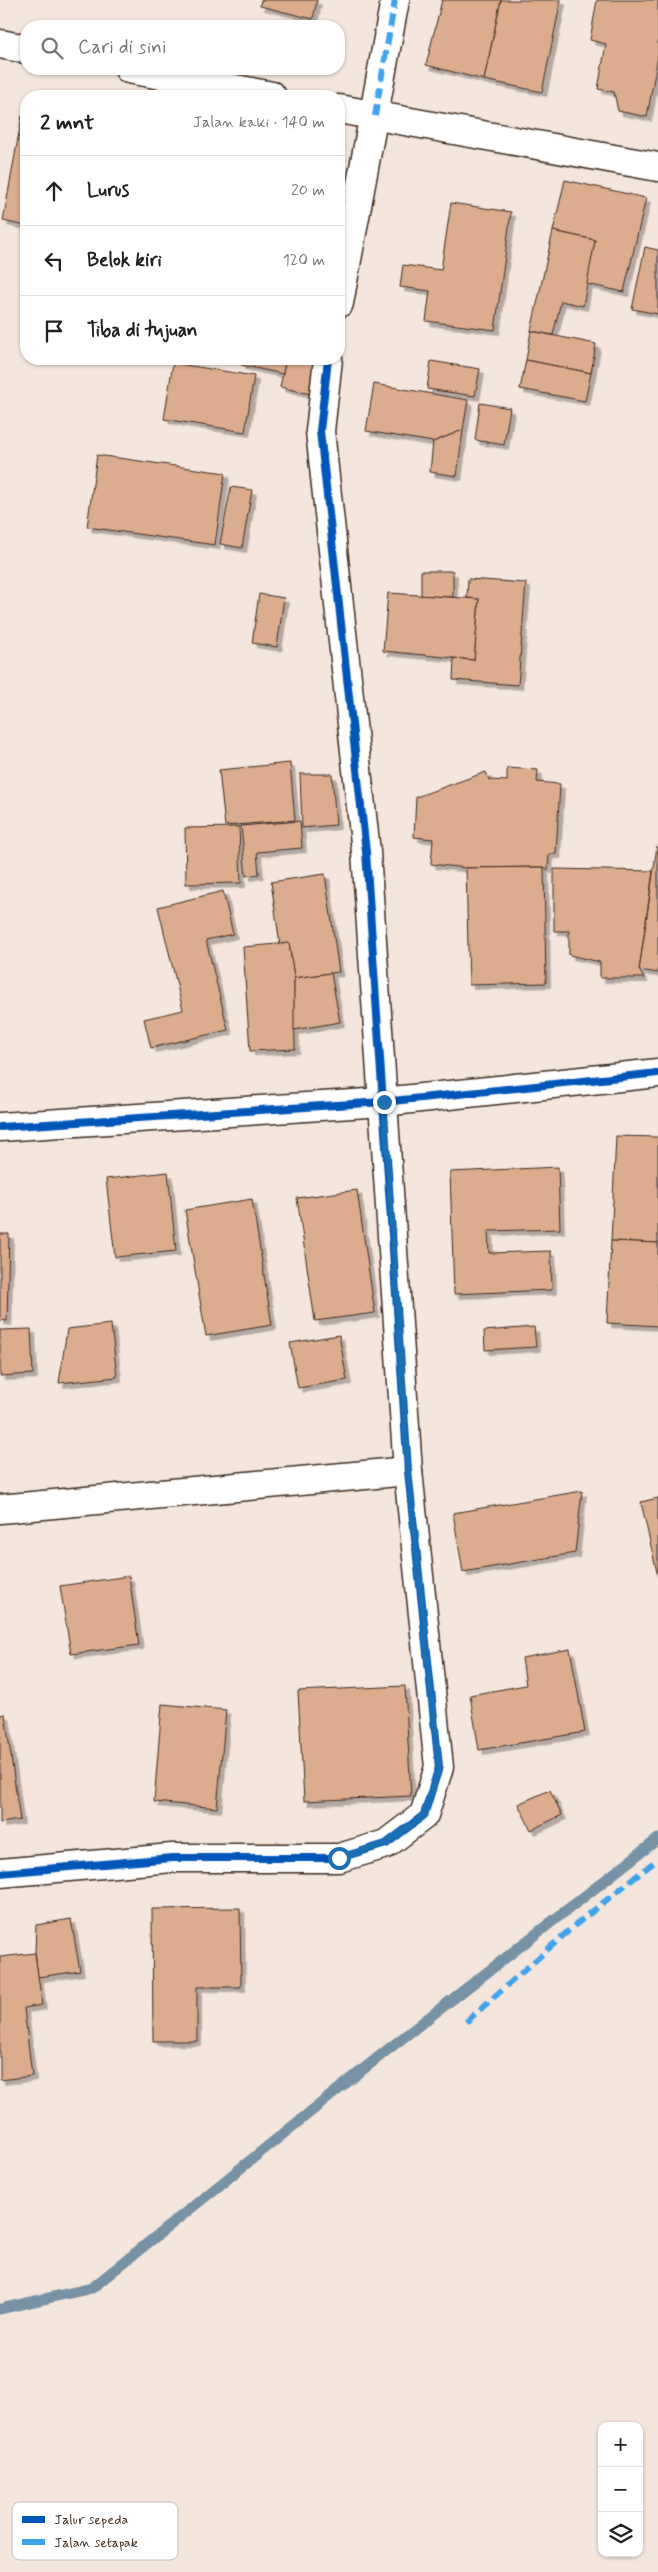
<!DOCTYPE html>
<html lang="id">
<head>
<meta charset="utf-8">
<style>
	body { margin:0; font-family:Mynerve,sans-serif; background:#f2f2f2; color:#202124 }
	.controls { position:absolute; right:15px; bottom:15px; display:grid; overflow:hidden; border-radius:10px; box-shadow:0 1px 4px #0004 }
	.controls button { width:45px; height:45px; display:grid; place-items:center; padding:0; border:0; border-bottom:1px solid #e0e0e0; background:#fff; color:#202124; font:25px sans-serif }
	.stop { position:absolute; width:15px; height:15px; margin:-11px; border:4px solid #1f6fb2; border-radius:50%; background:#fff }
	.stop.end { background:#1f6fb2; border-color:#fff; box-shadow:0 1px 5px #0008 }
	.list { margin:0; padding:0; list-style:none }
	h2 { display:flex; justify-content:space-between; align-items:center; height:65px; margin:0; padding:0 20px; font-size:21px }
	h2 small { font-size:16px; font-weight:400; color:#757577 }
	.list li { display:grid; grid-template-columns:32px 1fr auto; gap:15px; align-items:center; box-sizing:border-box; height:70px; padding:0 20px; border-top:1px solid #e0e0e0 }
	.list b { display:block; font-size:19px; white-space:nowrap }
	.list em { font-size:16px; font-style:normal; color:#757577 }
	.icon { flex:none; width:28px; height:28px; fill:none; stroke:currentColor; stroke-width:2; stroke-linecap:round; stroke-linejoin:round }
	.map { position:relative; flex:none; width:658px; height:2572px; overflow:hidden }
	.search { position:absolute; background:#fff; box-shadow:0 1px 4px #0004; left:20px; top:20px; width:325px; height:55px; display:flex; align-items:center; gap:12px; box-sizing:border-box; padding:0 18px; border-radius:20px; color:#757577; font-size:19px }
	.panel { position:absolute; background:#fff; box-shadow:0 1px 4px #0004; left:20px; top:90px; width:325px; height:275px; border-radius:20px }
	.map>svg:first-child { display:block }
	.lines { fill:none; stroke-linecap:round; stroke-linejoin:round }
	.stream { stroke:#7692a4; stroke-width:11 }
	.building { fill:#dcac8e; stroke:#3b2a1e; filter:url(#shadow) }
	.minor-casing { stroke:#3b2a1e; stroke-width:31 }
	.tertiary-casing { stroke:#3b2a1e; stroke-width:31 }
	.minor { stroke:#fff; stroke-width:28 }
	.tertiary { stroke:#fff; stroke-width:28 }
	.quiet { stroke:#3fa3ea; stroke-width:6; stroke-dasharray:12 6; stroke-linecap:butt }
	.cycleway-casing { stroke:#fff; stroke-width:11 }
	.cycleway { stroke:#0057b8; stroke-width:8 }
	.route { stroke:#1f6fb2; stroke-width:6 }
	.key { fill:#fff; stroke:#c4bfbc; stroke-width:1 }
	.key-label { font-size:14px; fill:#3b2a1e }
</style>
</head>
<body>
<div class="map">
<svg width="658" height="2572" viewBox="0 0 658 2572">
	<defs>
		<filter id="shadow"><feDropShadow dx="4.5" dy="4.5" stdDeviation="0" flood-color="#0004"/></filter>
	</defs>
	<rect width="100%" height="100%" fill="#f4e6dd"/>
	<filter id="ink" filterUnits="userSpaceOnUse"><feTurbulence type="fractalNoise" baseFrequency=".02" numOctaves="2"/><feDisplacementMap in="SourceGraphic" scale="10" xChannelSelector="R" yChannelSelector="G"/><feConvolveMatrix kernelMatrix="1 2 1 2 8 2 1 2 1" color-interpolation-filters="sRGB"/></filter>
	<g filter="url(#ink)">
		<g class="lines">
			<!-- stream -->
			<polyline class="stream" points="0,2309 92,2288 386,2051 658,1839"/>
		</g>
		<!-- building -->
		<g class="building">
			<polygon points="261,0 317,0 313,19 260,6"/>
			<polygon points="442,0 501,0 484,80 426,65"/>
			<polygon points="501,0 561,0 542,92 484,80"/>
			<polygon points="597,0 658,0 658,56 647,117 618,111 614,92 598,89 606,44 590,40"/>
			<polygon points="22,116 26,117 26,226 3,221"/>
			<polygon points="565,180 646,198 624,292 586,284 595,240 553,231"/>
			<polygon points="451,203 511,212 495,330 426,321 430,291 400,287 403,265 441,270"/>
			<polygon points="553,231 595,240 583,306 561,301 553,335 531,331"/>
			<polygon points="645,247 658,250 658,314 632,309"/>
			<polygon points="531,331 596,344 591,373 526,360"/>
			<polygon points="242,359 286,359 283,374 241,365"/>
			<polygon points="286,359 319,359 310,394 280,387"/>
			<polygon points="526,360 591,373 585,401 520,389"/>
			<polygon points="431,361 480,369 475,396 427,389"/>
			<polygon points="173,363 254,376 245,432 164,419"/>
			<polygon points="374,384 468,400 463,430 433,442 366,431"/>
			<polygon points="480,403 510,408 504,445 475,440"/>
			<polygon points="463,430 457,476 430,472 433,442"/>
			<polygon points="97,455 225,473 215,545 87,527"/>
			<polygon points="231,487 252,490 242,548 220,544"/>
			<polygon points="421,571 453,571 453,597 421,596"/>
			<polygon points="468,579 526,583 518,685 453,680 454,658 474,660 479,599 467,598"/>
			<polygon points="388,593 479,599 474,660 383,651"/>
			<polygon points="259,594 284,598 277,647 252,643"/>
			<polygon points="290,763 295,820 225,826 219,770"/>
			<polygon points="507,768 538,770 537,782 560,784 556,854 549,854 548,870 544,867 466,868 431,864 433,839 414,837 416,797 486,772 489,780 507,781"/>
			<polygon points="300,774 332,774 336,825 302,828"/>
			<polygon points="300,821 302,848 257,852 259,874 246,876 241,826"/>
			<polygon points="239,827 241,883 186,884 185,828"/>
			<polygon points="657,846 658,846 658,973 639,970"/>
			<polygon points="544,867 546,983 469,985 466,868"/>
			<polygon points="554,869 653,871 639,970 644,978 600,978 600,962 569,955 569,931 554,931"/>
			<polygon points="325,874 339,972 294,978 289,943 280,945 271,882"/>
			<polygon points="223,891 233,934 206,940 228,1030 151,1048 144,1019 183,1010 158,907"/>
			<polygon points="289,943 294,978 295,1049 250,1051 243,947"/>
			<polygon points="331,973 340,1022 294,1030 294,978"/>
			<polygon points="616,1136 658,1137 658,1243 611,1241"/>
			<polygon points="558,1167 560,1229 488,1231 489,1253 551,1251 552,1290 454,1294 450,1172"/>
			<polygon points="168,1172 176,1251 115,1257 106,1179"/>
			<polygon points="357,1190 375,1313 315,1321 297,1198"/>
			<polygon points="252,1199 272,1325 206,1336 185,1210"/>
			<polygon points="0,1234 9,1234 7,1321 0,1320"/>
			<polygon points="611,1241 658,1243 658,1326 607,1323"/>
			<polygon points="111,1324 117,1377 59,1383 67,1329"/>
			<polygon points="534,1327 536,1347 485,1350 484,1331"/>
			<polygon points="31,1329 33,1374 0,1376 0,1330"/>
			<polygon points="339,1335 347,1380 298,1388 290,1343"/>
			<polygon points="582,1491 575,1553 463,1572 453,1513"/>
			<polygon points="658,1498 658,1577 641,1502"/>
			<polygon points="129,1576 139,1645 71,1654 60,1586"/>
			<polygon points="570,1649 585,1732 479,1750 470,1695 526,1685 522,1658"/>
			<polygon points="405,1686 411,1796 304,1801 298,1691"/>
			<polygon points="162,1704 226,1710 217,1808 154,1802"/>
			<polygon points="5,1714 20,1820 0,1823 0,1715"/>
			<polygon points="550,1790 562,1815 531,1830 518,1804"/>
			<polygon points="240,1908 241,1987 197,1987 197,2041 153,2041 152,1909"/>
			<polygon points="71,1919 80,1971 38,1977 35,1953 36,1925"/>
			<polygon points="35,1953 42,2005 24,2008 32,2076 0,2080 0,1957"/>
		</g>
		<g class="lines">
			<!-- minor casing -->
			<g class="minor-casing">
				<g id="minor">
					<polyline points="0,44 26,49"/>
					<polyline points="129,69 272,96"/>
					<polyline points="339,109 658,167"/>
					<polyline points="339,303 395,0"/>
					<polyline points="0,1509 408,1471"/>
					<polyline points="0,1873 172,1858 339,1858 386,1844 424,1815 439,1767 408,1471 366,852 320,431 328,359"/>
				</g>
			</g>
			<!-- tertiary casing -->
			<g class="tertiary-casing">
				<polyline id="tertiary" points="0,1127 383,1102 658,1073"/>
			</g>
			<!-- minor -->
			<use href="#minor" class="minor"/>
			<!-- tertiary -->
			<use href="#tertiary" class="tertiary"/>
			<!-- quiet -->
			<g class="quiet">
				<polyline points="375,116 395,0"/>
				<polyline points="466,2022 574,1926 658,1859"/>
			</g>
			<!-- cycleway casing -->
			<g class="cycleway-casing">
				<g id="cycleway">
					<polyline points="0,1127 383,1102 658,1073"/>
					<polyline points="0,1873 172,1858 339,1858 386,1844 424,1815 439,1767 408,1471 366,852 320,431 328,359"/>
				</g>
			</g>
			<!-- cycleway -->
			<use href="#cycleway" class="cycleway"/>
		</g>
	</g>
	<g class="lines" filter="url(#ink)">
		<!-- route -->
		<polyline class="route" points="339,1858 386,1844 424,1815 439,1767 408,1471 384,1102"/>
	</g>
	<!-- legend -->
	<rect x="12" y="2502" width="166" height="58" rx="8" class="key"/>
	<rect x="22" y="2516" width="23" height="7" fill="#0057b8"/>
	<rect x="22" y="2539" width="23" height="6" fill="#3fa3ea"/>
	<g class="key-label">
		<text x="54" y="2524">Jalur sepeda</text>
		<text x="54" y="2547">Jalan setapak</text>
	</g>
</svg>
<div class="controls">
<button>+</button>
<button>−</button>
<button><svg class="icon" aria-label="layers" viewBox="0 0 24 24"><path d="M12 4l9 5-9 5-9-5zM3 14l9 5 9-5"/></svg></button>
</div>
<div class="stop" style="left:339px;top:1858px"></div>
<div class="stop end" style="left:384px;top:1102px"></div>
<div class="search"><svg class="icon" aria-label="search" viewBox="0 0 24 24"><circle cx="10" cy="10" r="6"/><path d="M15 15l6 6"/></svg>Cari di sini</div>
<section class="panel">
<h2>2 mnt<small>Jalan kaki · 140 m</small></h2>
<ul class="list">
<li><svg class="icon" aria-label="ahead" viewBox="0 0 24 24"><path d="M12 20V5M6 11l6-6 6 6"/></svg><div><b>Lurus</b></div><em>20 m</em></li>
<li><svg class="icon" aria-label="left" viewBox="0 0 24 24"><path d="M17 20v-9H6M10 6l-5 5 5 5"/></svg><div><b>Belok kiri</b></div><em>120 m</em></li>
<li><svg class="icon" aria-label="arrive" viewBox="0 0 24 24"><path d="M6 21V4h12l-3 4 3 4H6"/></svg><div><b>Tiba di tujuan</b></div></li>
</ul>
</section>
</div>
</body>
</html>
